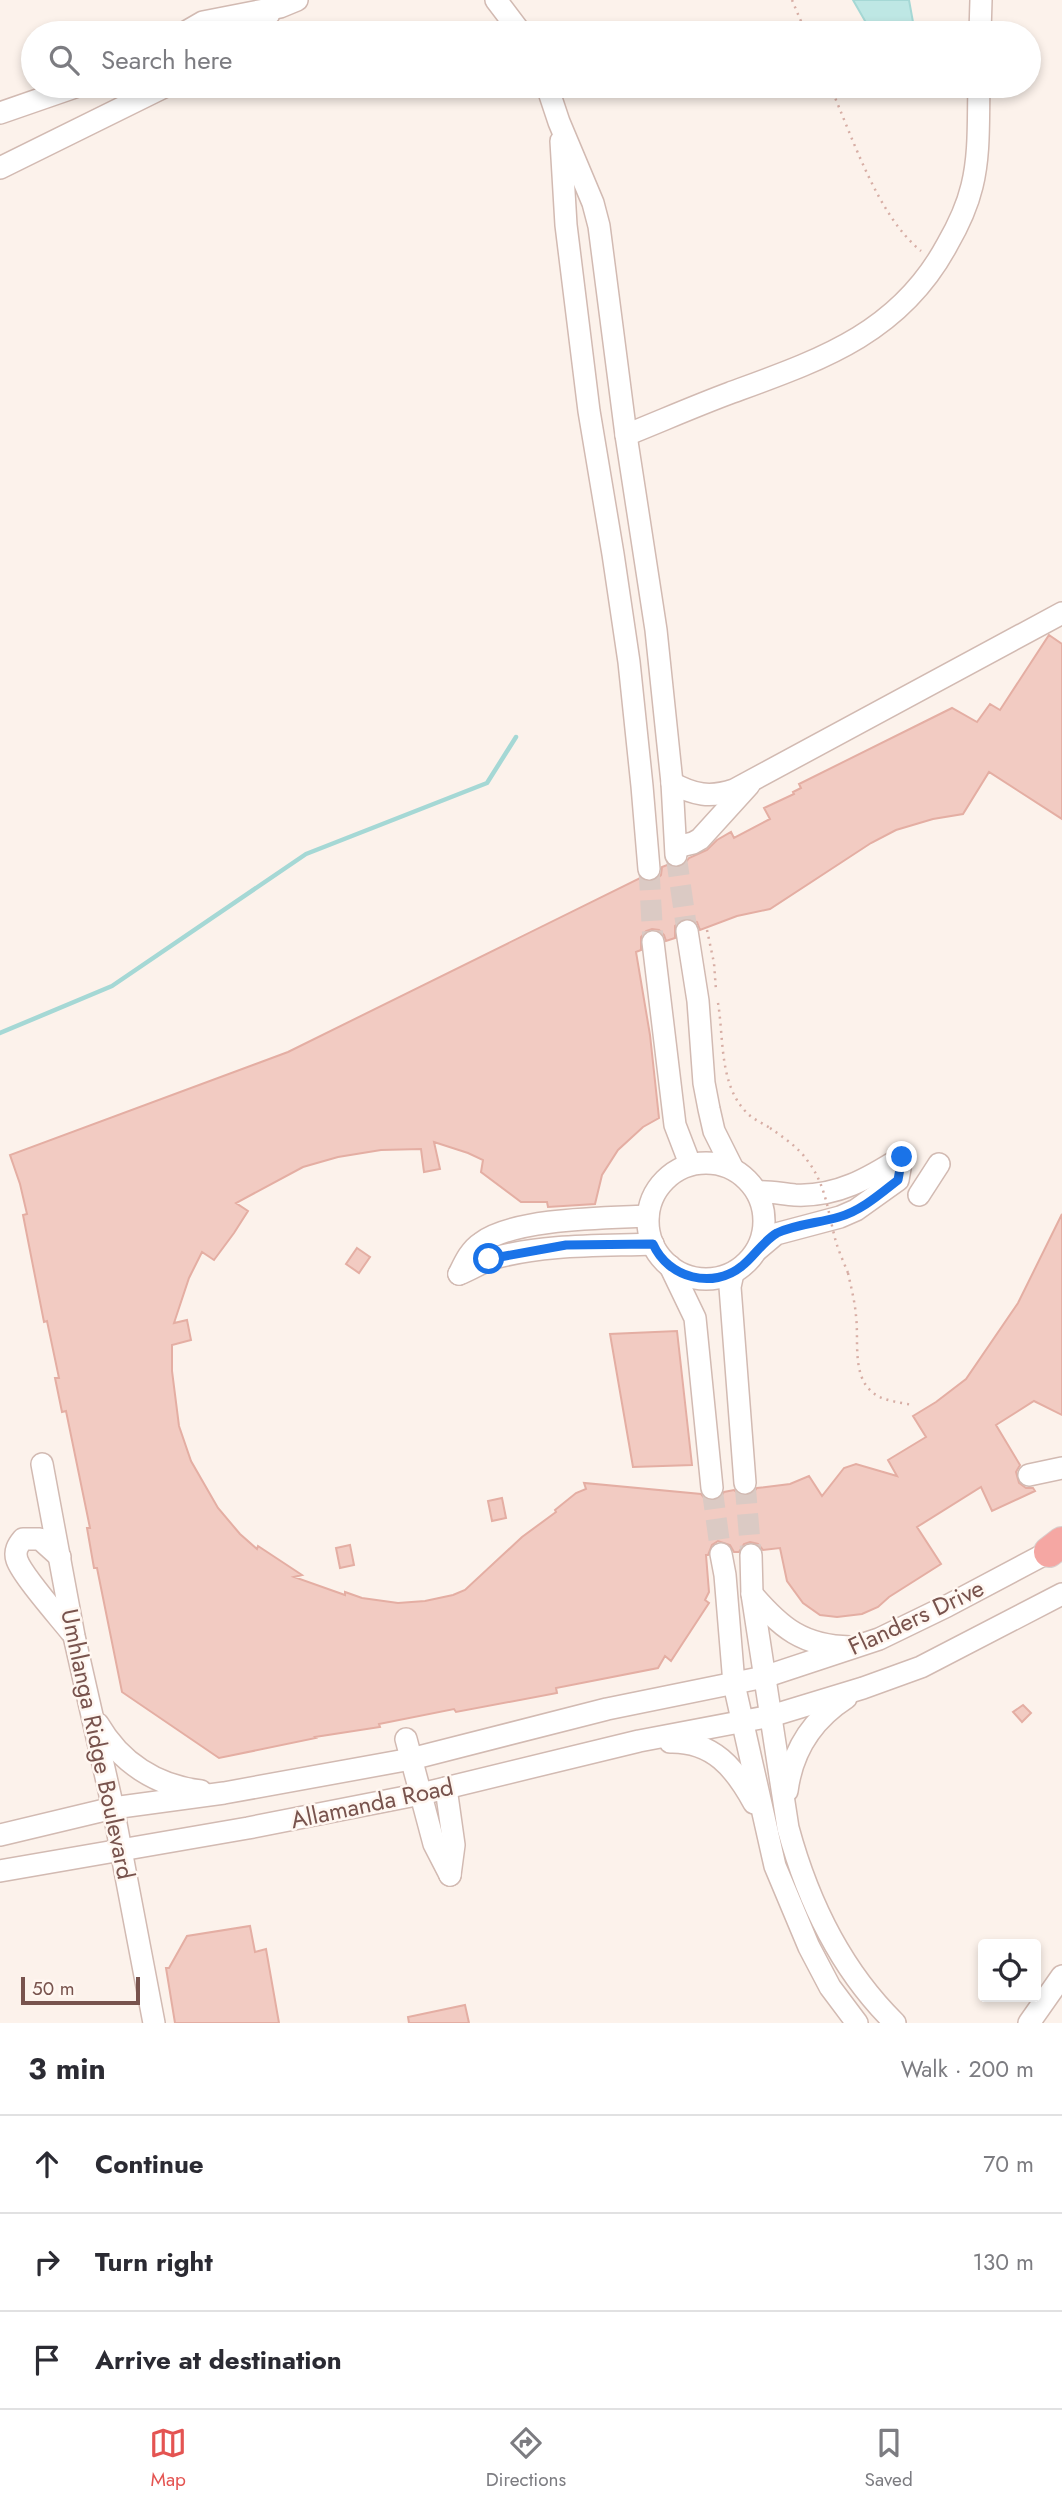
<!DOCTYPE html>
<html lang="en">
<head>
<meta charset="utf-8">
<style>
	body { margin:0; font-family:Jost,sans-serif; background:#f7f7f7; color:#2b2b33 }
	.controls { position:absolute; right:21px; bottom:21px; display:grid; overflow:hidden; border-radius:7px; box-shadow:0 4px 10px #0003 }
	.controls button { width:63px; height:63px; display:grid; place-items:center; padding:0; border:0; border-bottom:2px solid #e1e1e2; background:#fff; color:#2b2b33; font:35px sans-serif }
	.scale { position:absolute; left:21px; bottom:18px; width:119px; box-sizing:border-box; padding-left:7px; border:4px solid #78534d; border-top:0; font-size:19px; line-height:24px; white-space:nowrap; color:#78534d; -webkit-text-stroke:5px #fff7f1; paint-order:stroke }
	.stop { position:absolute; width:21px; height:21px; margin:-16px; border:5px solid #1a73e8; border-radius:50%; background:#fff }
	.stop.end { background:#1a73e8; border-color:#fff; box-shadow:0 2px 7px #0008 }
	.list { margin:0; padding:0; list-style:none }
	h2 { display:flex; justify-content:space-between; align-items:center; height:91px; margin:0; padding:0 28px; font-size:30px }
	h2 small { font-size:23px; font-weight:400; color:#7c7c81 }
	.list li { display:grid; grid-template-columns:46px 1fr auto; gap:21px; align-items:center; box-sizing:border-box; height:98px; padding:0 28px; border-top:2px solid #e1e1e2 }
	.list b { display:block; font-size:26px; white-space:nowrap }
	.list em { font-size:23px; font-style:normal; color:#7c7c81 }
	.icon { flex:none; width:38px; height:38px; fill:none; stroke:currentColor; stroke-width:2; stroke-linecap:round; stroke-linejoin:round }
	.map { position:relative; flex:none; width:1062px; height:2023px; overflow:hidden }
	.search { position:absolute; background:#fff; box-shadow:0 4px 10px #0003; left:21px; right:21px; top:21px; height:77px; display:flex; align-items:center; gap:18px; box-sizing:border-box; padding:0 24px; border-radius:38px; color:#7c7c81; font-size:26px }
	.sheet { height:385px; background:#fff }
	nav { display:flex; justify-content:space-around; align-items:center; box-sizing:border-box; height:98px; border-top:2px solid #e1e1e2; background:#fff; font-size:19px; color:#7c7c81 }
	nav a { display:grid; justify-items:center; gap:4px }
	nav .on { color:#e45452 }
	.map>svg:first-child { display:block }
	.water { fill:#bee7e4; stroke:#a5d8d5; stroke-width:2 }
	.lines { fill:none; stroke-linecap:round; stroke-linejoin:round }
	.stream { stroke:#a5d8d5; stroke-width:4.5 }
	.building { fill:#f2cbc2; stroke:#e4aea3; stroke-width:2 }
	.minor-tunnel { stroke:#dbcac4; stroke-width:21; stroke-dasharray:21 10; stroke-linecap:butt }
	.minor-casing { stroke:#d2bab2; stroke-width:24 }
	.highway-casing { stroke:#d9cfcd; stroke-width:32 }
	.path { stroke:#d7aea5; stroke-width:2.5; stroke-dasharray:2 5; stroke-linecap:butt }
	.minor { stroke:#fff; stroke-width:21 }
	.highway { stroke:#f5a7a3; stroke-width:30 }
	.path-bridge { stroke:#d7aea5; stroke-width:2.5; stroke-dasharray:2 5; stroke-linecap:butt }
	.route { stroke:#1a73e8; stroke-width:9 }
	.labels { text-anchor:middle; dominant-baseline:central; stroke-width:5; stroke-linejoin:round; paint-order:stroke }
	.street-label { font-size:24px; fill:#78534d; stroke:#fff7f1 }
</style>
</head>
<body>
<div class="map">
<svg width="1062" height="2023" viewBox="0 0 1062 2023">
	<rect width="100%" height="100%" fill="#fcf2eb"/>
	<!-- water -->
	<polygon class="water" points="853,0 909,0 915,33 872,33"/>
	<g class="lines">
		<!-- stream -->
		<polyline class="stream" points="0,1033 112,986 306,854 487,783 516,737"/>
	</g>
	<!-- building -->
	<g class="building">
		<polygon points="1049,635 1062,644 1062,819 989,772 963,814 933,819 896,830 871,843 770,909 737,916 700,930 697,922 684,918 675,926 675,938 666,941 664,935 659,930 652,929 646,931 641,937 641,950 636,952 650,1035 659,1118 643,1127 618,1150 602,1175 595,1204 548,1207 547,1202 521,1202 481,1172 483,1160 468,1153 434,1142 440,1169 424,1172 421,1149 381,1150 338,1157 303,1167 236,1203 248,1211 234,1233 214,1260 202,1252 189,1278 174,1323 187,1320 191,1340 172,1345 172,1371 179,1426 191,1461 218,1508 240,1534 257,1549 258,1546 302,1575 294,1577 345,1595 345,1592 362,1598 398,1603 425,1601 453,1595 465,1590 522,1537 556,1512 555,1510 576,1493 586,1489 584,1483 701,1494 706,1500 713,1501 720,1498 724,1492 734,1490 740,1495 747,1496 753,1493 757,1488 790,1484 809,1476 822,1496 844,1468 856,1464 897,1476 888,1460 926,1437 913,1416 936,1402 966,1379 1018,1303 1062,1214 1062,1415 1034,1401 996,1425 1020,1465 1016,1472 1019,1483 1026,1488 1033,1488 1035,1491 992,1511 981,1487 917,1527 941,1564 889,1597 878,1607 862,1614 837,1617 820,1615 803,1603 787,1581 780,1548 763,1550 758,1544 750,1542 744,1544 739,1552 734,1552 730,1545 718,1541 712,1545 708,1555 706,1555 709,1592 705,1600 709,1603 671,1661 665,1656 658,1668 556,1688 557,1693 456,1712 454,1709 379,1724 380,1727 315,1737 316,1738 219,1758 122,1692 97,1568 94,1568 87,1528 90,1528 66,1411 62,1412 55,1378 59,1378 47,1321 44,1322 23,1215 27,1214 20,1184 10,1155 288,1052 640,878 649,882 656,880 661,875 662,867 667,865 676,868 683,866 689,858 707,850 717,840 731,832 734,838 770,819 764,808 794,794 793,792 801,788 799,784 952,708 977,722 990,704 1000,710"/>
		<polygon points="357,1248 370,1257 359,1273 346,1264"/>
		<polygon points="677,1331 692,1465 633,1467 610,1334"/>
		<polygon points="502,1498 506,1518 492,1521 488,1501"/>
		<polygon points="350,1545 354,1565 340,1568 336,1548"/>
		<polygon points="1023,1705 1031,1713 1022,1722 1013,1712"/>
		<polygon points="250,1926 255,1952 266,1949 279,2023 175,2023 166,1968 169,1968 187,1936"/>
		<polygon points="465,2005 469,2023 409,2023 408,2017"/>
	</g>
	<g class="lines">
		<!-- minor-tunnel -->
		<g class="minor-tunnel">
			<polyline points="676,855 687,931"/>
			<polyline points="649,869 653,942"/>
			<polyline points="745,1483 751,1555"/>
			<polyline points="712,1488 721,1554"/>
		</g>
		<!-- minor casing -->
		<g class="minor-casing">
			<g id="minor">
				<polyline points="496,0 521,33"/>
				<polyline points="184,33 203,22 280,7 297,0"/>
				<polyline points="238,33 269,14"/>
				<polyline points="980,33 981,0"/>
				<polyline points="547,86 559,122 593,203 599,226 626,435 656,630 672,783 676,855"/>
				<polyline points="0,113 78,86"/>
				<polyline points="561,141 566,225 589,411 613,554 629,662 642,786 649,869"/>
				<polyline points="0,168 166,86"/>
				<path d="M626,435C661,421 695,406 730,393C820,360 899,334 947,245C958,226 967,207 972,186C980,154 978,119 979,86"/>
				<path d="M672,783C694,795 710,798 734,790L1062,613"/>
				<polyline points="676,847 693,843 700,839 749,785"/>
				<polyline points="687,931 698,1001 704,1083 709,1109 714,1131 733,1169"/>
				<polyline points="653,942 675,1125 690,1164"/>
				<circle cx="706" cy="1221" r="58"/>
				<path d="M757,1192C770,1191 782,1194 795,1195C837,1197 869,1178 902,1157"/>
				<polyline points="919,1195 939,1164"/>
				<polyline points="757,1250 776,1234 840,1217 856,1210 898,1180 902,1157"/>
				<polyline points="670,1266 695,1318 712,1488"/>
				<polyline points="733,1273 730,1287 745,1483"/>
				<path d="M459,1274C464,1264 470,1250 481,1243C514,1218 606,1218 648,1216"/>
				<path d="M459,1274C470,1270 482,1262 494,1258C546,1244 599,1246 653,1244"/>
				<polyline points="42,1464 74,1636 113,1808 154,2023"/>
				<polyline points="1029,1475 1062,1468"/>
				<polyline points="721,1554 725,1575 734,1684 775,1866 809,1947 830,1987 857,2023"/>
				<path d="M751,1555L752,1594L788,1828C808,1902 840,1969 895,2023"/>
				<path d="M60,1557L40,1539H23C18,1545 14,1551 17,1560C22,1575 59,1617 71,1632"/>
				<path d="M752,1594C781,1628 803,1646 850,1647"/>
				<path d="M98,1724C120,1762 156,1786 201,1791"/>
				<polyline points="406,1739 434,1844 450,1875"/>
				<path d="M670,1742C713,1741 735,1768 754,1803"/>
				<polyline points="446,1788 454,1845 450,1875"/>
				<path d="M787,1791C792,1752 812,1720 846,1698"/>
				<polyline points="0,1835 113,1808 224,1793 411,1759 607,1709 764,1677 879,1639 947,1606 1062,1545"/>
				<polyline points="0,1871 248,1828 421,1794 639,1741 771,1716 863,1688 921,1667 1062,1594"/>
				<polyline points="1029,2023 1062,1976"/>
			</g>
		</g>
		<!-- highway casing -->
		<g class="highway-casing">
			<polyline id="highway" points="1049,1552 1062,1542"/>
		</g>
		<!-- path -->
		<g class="path">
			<polyline points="792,0 806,33"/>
			<path d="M830,86C853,138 877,215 921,251"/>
			<polyline points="707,930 714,963 716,990"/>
			<path d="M718,1003C724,1039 719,1085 747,1113C753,1119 762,1123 770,1128"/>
			<path d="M848,1273C851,1287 855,1302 856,1316C859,1339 852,1374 871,1391C881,1401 899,1402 912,1405"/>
		</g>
		<!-- minor -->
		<use href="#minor" class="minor"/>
		<!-- highway -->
		<use href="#highway" class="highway"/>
		<!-- path-bridge -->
		<path class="path-bridge" d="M770,1128C783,1137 798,1147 807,1160C826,1184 828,1213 836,1242C839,1252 844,1263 848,1273"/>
	</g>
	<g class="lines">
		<!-- route -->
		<path class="route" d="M489,1259L566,1245L653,1244C668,1278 713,1290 742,1266C754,1257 763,1241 777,1233C796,1224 819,1223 839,1217C861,1211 880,1194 898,1180L902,1157"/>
	</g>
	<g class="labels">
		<!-- street labels -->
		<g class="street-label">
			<text transform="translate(916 1617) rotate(-25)">Flanders Drive</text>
			<text transform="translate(98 1744) rotate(78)">Umhlanga Ridge Boulevard</text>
			<text transform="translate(372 1803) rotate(-12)">Allamanda Road</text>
		</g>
	</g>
</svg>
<div class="controls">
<button><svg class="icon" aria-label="locate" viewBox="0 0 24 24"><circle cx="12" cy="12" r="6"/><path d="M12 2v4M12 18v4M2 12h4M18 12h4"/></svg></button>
</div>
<div class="scale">50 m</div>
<div class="stop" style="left:489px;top:1259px"></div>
<div class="stop end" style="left:902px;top:1157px"></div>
<div class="search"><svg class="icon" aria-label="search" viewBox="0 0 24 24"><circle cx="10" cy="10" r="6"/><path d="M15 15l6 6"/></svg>Search here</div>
</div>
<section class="sheet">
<h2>3 min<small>Walk · 200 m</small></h2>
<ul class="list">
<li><svg class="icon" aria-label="ahead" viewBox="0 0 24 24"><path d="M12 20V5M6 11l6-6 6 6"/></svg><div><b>Continue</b></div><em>70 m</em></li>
<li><svg class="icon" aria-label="right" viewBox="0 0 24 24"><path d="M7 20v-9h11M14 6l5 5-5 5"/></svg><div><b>Turn right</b></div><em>130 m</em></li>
<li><svg class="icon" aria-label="arrive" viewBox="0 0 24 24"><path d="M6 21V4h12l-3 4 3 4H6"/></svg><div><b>Arrive at destination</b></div></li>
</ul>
</section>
<nav>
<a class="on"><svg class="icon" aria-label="map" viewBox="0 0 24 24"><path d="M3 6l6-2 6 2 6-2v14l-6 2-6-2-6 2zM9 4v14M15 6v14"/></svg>Map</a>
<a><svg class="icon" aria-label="directions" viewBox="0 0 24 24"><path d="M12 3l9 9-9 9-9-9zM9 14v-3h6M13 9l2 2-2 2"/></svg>Directions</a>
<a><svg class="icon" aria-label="saved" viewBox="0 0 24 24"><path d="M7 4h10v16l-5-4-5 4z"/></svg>Saved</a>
</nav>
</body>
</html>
